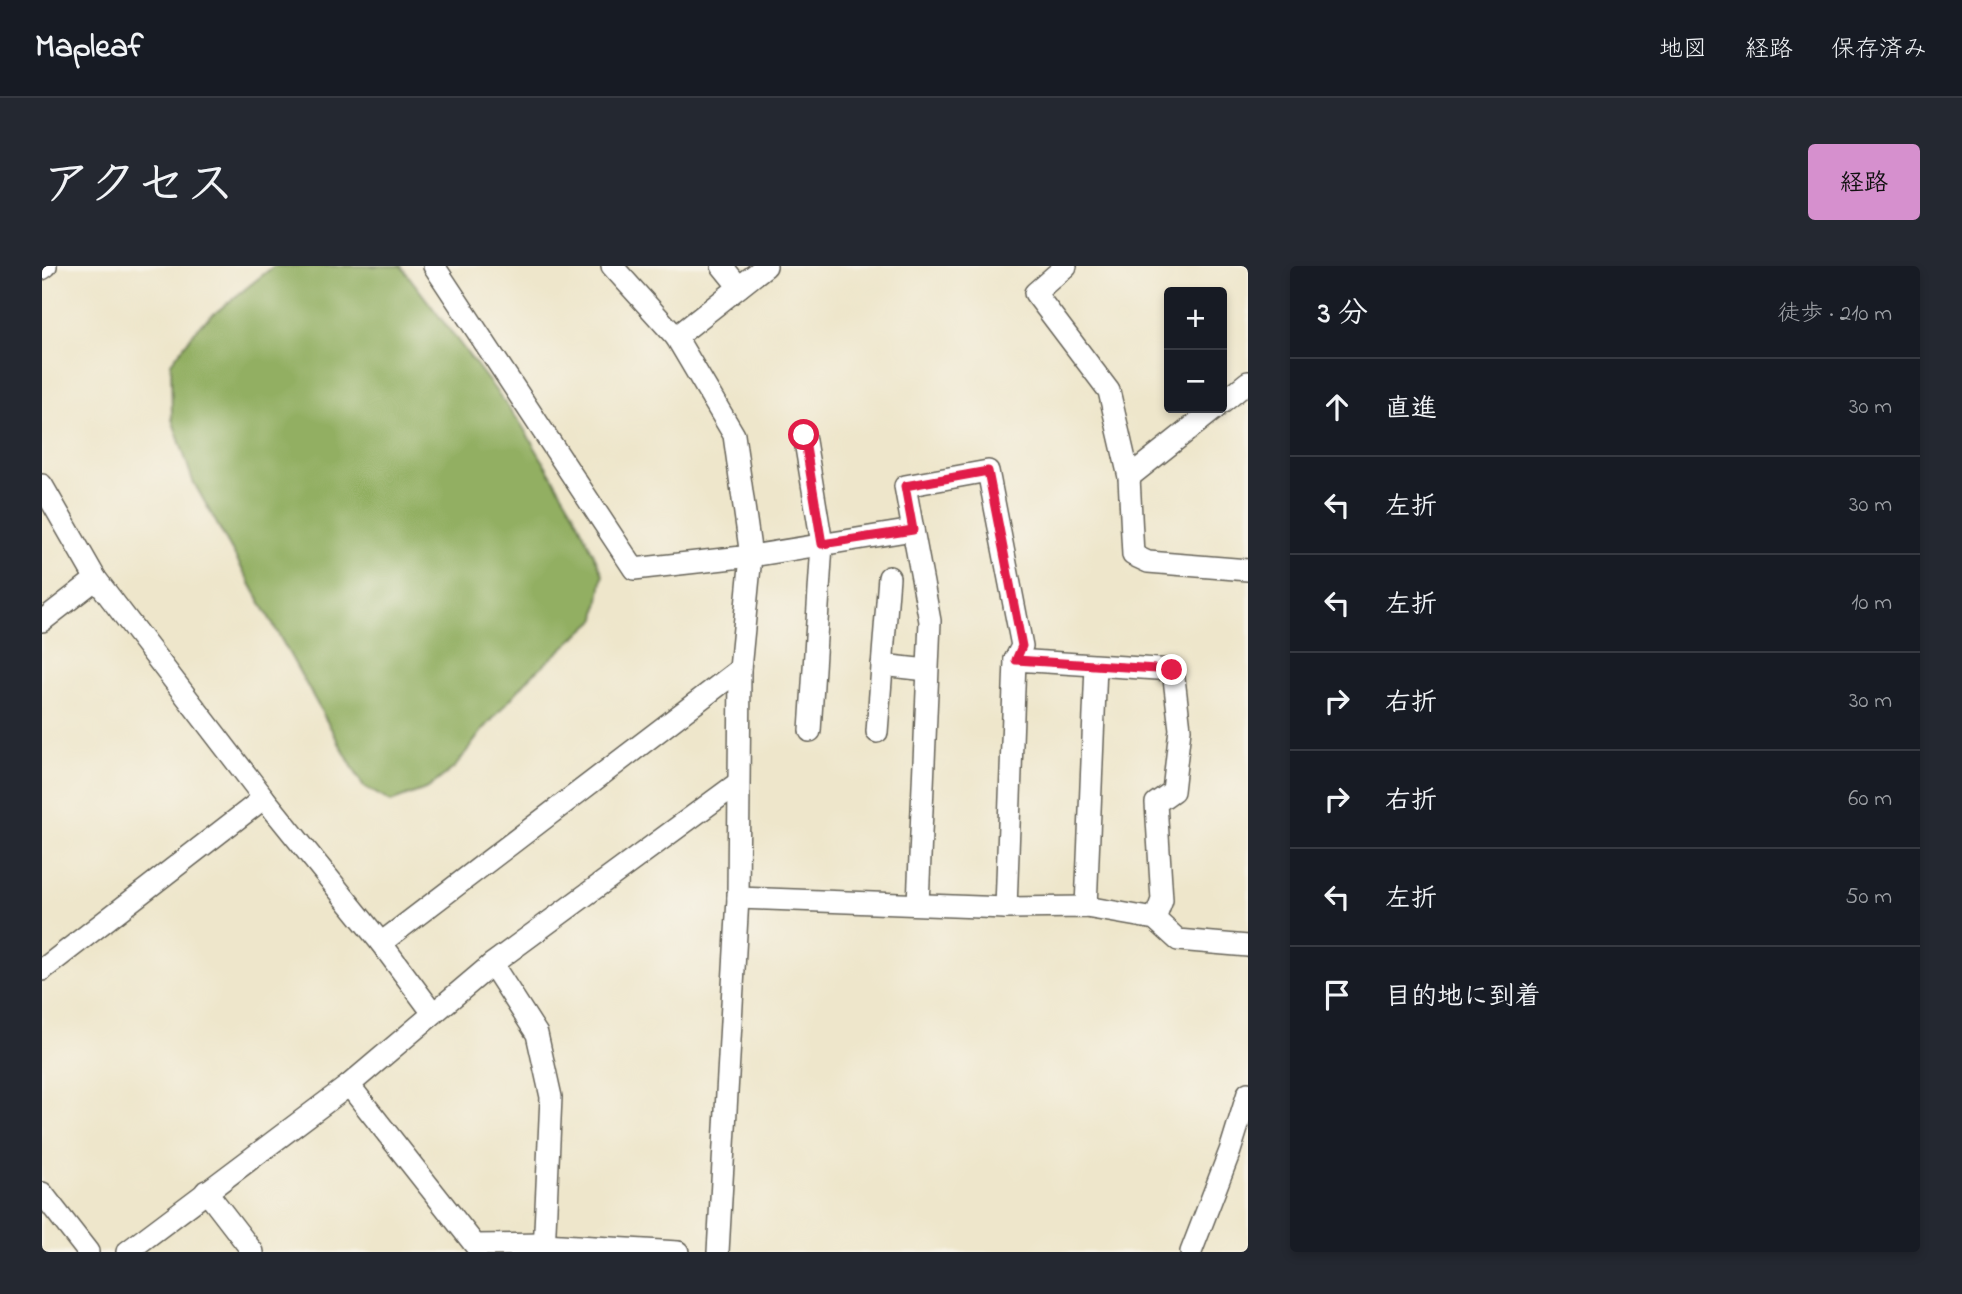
<!DOCTYPE html>
<html lang="ja">
<head>
<meta charset="utf-8">
<style>
	body { margin:0; font-family:"Indie Flower","Klee One",sans-serif; background:#242831; color:#f1f3f6 }
	.controls { position:absolute; right:21px; top:21px; display:grid; overflow:hidden; border-radius:7px; box-shadow:0 4px 10px #0003 }
	.controls button { width:63px; height:63px; display:grid; place-items:center; padding:0; border:0; border-bottom:2px solid #363941; background:#171b24; color:#f1f3f6; font:35px sans-serif }
	.stop { position:absolute; width:21px; height:21px; margin:-16px; border:5px solid #e11d48; border-radius:50%; background:#fff }
	.stop.end { background:#e11d48; border-color:#fff; box-shadow:0 2px 7px #0008 }
	.list { margin:0; padding:0; list-style:none }
	h2 { display:flex; justify-content:space-between; align-items:center; height:91px; margin:0; padding:0 28px; font-size:30px }
	h2 small { font-size:23px; font-weight:400; color:#9ea1a6 }
	.list li { display:grid; grid-template-columns:46px 1fr auto; gap:21px; align-items:center; box-sizing:border-box; height:98px; padding:0 28px; border-top:2px solid #363941 }
	.list b { display:block; font-size:26px; white-space:nowrap }
	.list em { font-size:23px; font-style:normal; color:#9ea1a6 }
	.icon { flex:none; width:38px; height:38px; fill:none; stroke:currentColor; stroke-width:2; stroke-linecap:round; stroke-linejoin:round }
	.map { position:relative; flex:none; width:1206px; height:986px; overflow:hidden; border-radius:7px }
	header { display:flex; align-items:center; gap:42px; box-sizing:border-box; height:98px; padding:0 35px; background:#171b24; border-bottom:2px solid #363941 }
	header strong { font-size:33px }
	nav { display:flex; gap:38px; margin-inline-start:auto; font-size:24px }
	.intro { display:flex; align-items:center; justify-content:space-between; box-sizing:border-box; height:168px; padding:0 42px }
	h1 { margin:0; font-size:49px }
	.button { padding:18px 32px; border-radius:7px; background:#d690ce; color:#111; font-size:24px; font-weight:700 }
	main { display:flex; gap:42px; padding:0 42px }
	aside { flex:1; background:#171b24; border-radius:7px; box-shadow:0 4px 10px #0003 }
	.map>svg:first-child { display:block }
	.forest { fill:#92af62; stroke:#57663f; stroke-width:2 }
	.lines { fill:none; stroke-linecap:round; stroke-linejoin:round }
	.minor-casing { stroke:#666359; stroke-width:24 }
	.minor { stroke:#fff; stroke-width:21 }
	.route { stroke:#e11d48; stroke-width:9 }
</style>
</head>
<body>
<header>
<strong>Mapleaf</strong>
<nav><a>地図</a><a>経路</a><a>保存済み</a></nav>
</header>
<div class="intro"><h1>アクセス</h1><a class="button">経路</a></div>
<main>
<div class="map">
<svg width="1206" height="986" viewBox="0 0 1206 986">
	<rect width="100%" height="100%" fill="#f7f3e8"/>
	<filter id="ink" filterUnits="userSpaceOnUse"><feTurbulence type="fractalNoise" baseFrequency=".0143" numOctaves="2"/><feDisplacementMap in="SourceGraphic" scale="14" xChannelSelector="R" yChannelSelector="G"/><feConvolveMatrix kernelMatrix="1 2 1 2 8 2 1 2 1" color-interpolation-filters="sRGB"/></filter>
	<filter id="wash" filterUnits="userSpaceOnUse"><feTurbulence type="fractalNoise" baseFrequency=".00686" numOctaves="4" result="noise"/><feDisplacementMap in="SourceGraphic" scale="28" xChannelSelector="R" yChannelSelector="G"/><feGaussianBlur stdDeviation="1.57" result="paint"/><feColorMatrix in="noise" values="0 0 0 0 0 0 0 0 0 0 0 0 0 0 0 0 0 1.4 0 .05"/><feComposite in="paint" operator="in"/></filter>
	<g filter="url(#wash)">
		<rect width="100%" height="100%" fill="#eee6cb"/>
		<!-- forest -->
		<polygon class="forest" points="232,0 359,0 479,158 532,247 561,308 554,353 489,410 440,465 413,501 386,522 349,536 321,520 151,215 130,153 129,97 158,59"/>
	</g>
	<g filter="url(#ink)">
		<g class="lines">
			<!-- minor casing -->
			<g class="minor-casing">
				<g id="minor">
					<polyline points="392,0 592,303 709,290 871,264 888,355 876,638"/>
					<polyline points="570,0 634,71 692,169 709,290 698,403 696,632 676,986"/>
					<polyline points="680,0 697,21"/>
					<polyline points="1024,0 993,27 1067,125 1087,211 1091,289 1106,296 1206,304"/>
					<polyline points="0,3 4,0"/>
					<polyline points="634,71 724,0"/>
					<polyline points="1180,137 1206,116"/>
					<polyline points="762,169 780,278 768,465"/>
					<polyline points="1087,211 1174,142"/>
					<polyline points="0,219 54,313 222,532 339,677 391,747"/>
					<polyline points="871,264 863,220 946,205 980,380 973,394"/>
					<polyline points="0,355 54,313"/>
					<polyline points="840,399 885,404"/>
					<polyline points="835,466 847,311"/>
					<polyline points="696,632 964,642 1044,641 1113,653 1136,674 1206,680"/>
					<polyline points="1044,641 1054,400"/>
					<polyline points="964,642 973,394 1131,404 1138,463 1131,525 1114,537 1120,634 1113,653"/>
					<polyline points="339,677 698,403"/>
					<polyline points="450,698 495,768 509,831 502,986"/>
					<polyline points="0,704 222,532"/>
					<polyline points="307,819 433,979 502,978 636,986"/>
					<polyline points="164,925 211,986"/>
					<polyline points="0,927 46,986"/>
					<polyline points="85,986 307,819 450,698 696,517"/>
					<polyline points="1149,986 1188,885 1206,827"/>
				</g>
			</g>
			<!-- minor -->
			<use href="#minor" class="minor"/>
		</g>
	</g>
	<g class="lines" filter="url(#ink)">
		<!-- route -->
		<polyline class="route" points="762,169 780,278 871,264 863,220 946,205 980,380 974,394 1130,404"/>
	</g>
</svg>
<div class="controls">
<button>+</button>
<button>−</button>
</div>
<div class="stop" style="left:762px;top:169px"></div>
<div class="stop end" style="left:1130px;top:404px"></div>
</div>
<aside>
<h2>3 分<small>徒歩 · 210 m</small></h2>
<ul class="list">
<li><svg class="icon" aria-label="ahead" viewBox="0 0 24 24"><path d="M12 20V5M6 11l6-6 6 6"/></svg><div><b>直進</b></div><em>30 m</em></li>
<li><svg class="icon" aria-label="left" viewBox="0 0 24 24"><path d="M17 20v-9H6M10 6l-5 5 5 5"/></svg><div><b>左折</b></div><em>30 m</em></li>
<li><svg class="icon" aria-label="left" viewBox="0 0 24 24"><path d="M17 20v-9H6M10 6l-5 5 5 5"/></svg><div><b>左折</b></div><em>10 m</em></li>
<li><svg class="icon" aria-label="right" viewBox="0 0 24 24"><path d="M7 20v-9h11M14 6l5 5-5 5"/></svg><div><b>右折</b></div><em>30 m</em></li>
<li><svg class="icon" aria-label="right" viewBox="0 0 24 24"><path d="M7 20v-9h11M14 6l5 5-5 5"/></svg><div><b>右折</b></div><em>60 m</em></li>
<li><svg class="icon" aria-label="left" viewBox="0 0 24 24"><path d="M17 20v-9H6M10 6l-5 5 5 5"/></svg><div><b>左折</b></div><em>50 m</em></li>
<li><svg class="icon" aria-label="arrive" viewBox="0 0 24 24"><path d="M6 21V4h12l-3 4 3 4H6"/></svg><div><b>目的地に到着</b></div></li>
</ul>
</aside>
</main>
</body>
</html>
